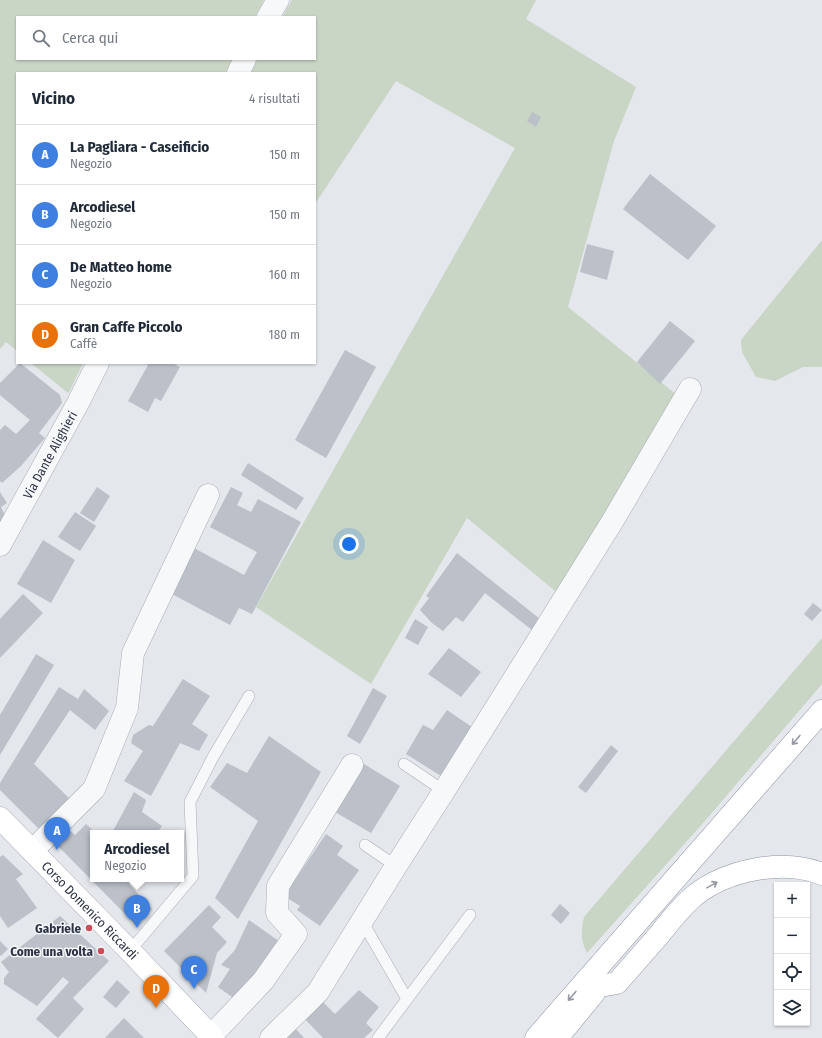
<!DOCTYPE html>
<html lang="it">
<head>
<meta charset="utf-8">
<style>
	body { margin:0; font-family:"Fira Sans Condensed",sans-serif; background:#f6f6f7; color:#1f2937 }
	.controls { position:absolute; right:12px; bottom:12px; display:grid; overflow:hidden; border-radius:0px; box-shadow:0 1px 3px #0004 }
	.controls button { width:36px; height:36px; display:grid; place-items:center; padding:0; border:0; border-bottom:1px solid #e0e1e3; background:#fff; color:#1f2937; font:20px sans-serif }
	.you { position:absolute; left:349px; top:544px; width:14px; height:14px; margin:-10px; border:3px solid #fff; border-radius:50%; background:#1a73e8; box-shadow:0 0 0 6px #1a73e833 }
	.badge { display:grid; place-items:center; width:26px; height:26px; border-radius:50%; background:#d93025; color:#fff; font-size:13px; font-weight:700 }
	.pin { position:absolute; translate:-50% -33px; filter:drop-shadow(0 1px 2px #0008) }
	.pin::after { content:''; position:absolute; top:21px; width:14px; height:12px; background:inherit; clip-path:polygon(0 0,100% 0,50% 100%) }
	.popup { position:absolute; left:90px; top:830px; width:94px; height:52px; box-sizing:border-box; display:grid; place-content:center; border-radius:0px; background:#fff; filter:drop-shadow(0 1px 3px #0005); font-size:13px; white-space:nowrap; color:#747a83 }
	.popup b { font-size:15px; color:#1f2937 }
	.popup::after { content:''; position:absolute; left:50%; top:100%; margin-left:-8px; border:8px solid transparent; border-top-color:#fff }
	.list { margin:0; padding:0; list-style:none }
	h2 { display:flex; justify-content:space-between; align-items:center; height:52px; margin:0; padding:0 16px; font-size:17px }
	h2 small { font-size:13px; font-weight:400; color:#747a83 }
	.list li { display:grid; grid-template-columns:26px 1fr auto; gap:12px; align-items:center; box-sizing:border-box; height:60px; padding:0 16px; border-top:1px solid #e0e1e3 }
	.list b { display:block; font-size:15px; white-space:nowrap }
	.list p { margin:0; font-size:13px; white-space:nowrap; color:#747a83 }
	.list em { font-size:13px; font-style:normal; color:#747a83 }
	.icon { flex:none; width:22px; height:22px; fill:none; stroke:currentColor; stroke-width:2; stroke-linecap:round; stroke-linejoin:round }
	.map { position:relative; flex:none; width:822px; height:1038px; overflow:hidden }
	.search { position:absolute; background:#fff; box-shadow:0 1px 3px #0004; left:16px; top:16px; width:300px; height:44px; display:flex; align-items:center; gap:10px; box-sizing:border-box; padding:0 14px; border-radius:0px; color:#747a83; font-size:15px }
	.panel { position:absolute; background:#fff; box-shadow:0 1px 3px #0004; left:16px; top:72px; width:300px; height:292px; border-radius:0px }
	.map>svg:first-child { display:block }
	.green { fill:#c9d5c5 }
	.building { fill:#bbc0c9 }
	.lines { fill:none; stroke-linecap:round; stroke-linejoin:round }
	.lane-casing { stroke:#a9adb6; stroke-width:12 }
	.street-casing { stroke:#a9adb6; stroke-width:23 }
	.secondary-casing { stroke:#a9adb6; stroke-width:23 }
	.highway-casing { stroke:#8c93a2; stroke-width:23 }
	.lane { stroke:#f7f8fa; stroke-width:11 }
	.street { stroke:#f7f8fa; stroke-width:22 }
	.secondary { stroke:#fff; stroke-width:22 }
	.highway { stroke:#fff; stroke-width:22 }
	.oneway { stroke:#9699a2 }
	.poi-dot { fill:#cc4d5a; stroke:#f4f6f9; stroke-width:1.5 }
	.labels { text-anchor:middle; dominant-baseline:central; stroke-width:3; stroke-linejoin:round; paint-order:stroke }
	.street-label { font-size:13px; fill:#2c3344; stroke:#f4f6f9 }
	.poi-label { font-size:13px; font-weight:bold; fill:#2c3344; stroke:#f4f6f9; text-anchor:end }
</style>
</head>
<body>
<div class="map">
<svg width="822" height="1038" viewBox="0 0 822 1038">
	<rect width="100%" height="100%" fill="#e4e7ec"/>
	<!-- green -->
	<g class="green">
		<polygon points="0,0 264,0 255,17 17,17 17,59 233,59 226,73 17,73 17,351 6,342 0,349"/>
		<polygon points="292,0 536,0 526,19 636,87 614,141 568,307 677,395 560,595 467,518 371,684 256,607 515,148 396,81 315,204 315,73 251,73 257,59 315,59 315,17 282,17"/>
		<polygon points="822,240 822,367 803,367 775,381 756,377 742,352 741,340"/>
		<polygon points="31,363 83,363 70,390 68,393"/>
		<path d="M822,638V684L704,822L587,953C580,939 581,932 584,917Z"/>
	</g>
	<!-- building -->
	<g class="building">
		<polygon points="532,112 541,117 536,127 527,121"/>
		<polygon points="650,174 716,226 688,260 623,209"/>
		<polygon points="587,244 614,251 607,280 580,272"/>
		<polygon points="670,321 695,341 660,384 637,362"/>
		<polygon points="345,350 376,367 326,458 295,440"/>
		<polygon points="20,363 60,395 62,403 39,433 45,438 21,466 2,483 0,481 0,430 5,425 16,434 30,420 0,395 0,383"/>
		<polygon points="146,363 172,363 180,367 161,401 155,398 148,412 128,401 148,365 146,364"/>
		<polygon points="248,463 304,498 296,510 241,475"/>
		<polygon points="97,487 110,496 94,522 80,513"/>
		<polygon points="231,487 243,493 237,505 251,512 258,499 301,522 252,614 239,608 230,625 170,593 194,548 244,575 257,552 210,527"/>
		<polygon points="0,492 7,503 1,507 7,519 0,522"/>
		<polygon points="75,512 96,526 80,551 58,537"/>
		<polygon points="43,540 75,560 51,603 17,584"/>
		<polygon points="457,553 545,623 537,634 485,593 463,622 456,617 443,631 432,623 420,610 429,598 426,596"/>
		<polygon points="23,594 43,613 0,658 0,619"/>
		<polygon points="813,603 822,610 812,621 804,614"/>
		<polygon points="415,619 428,627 418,645 405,638"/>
		<polygon points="449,648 481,672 461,697 428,674"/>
		<polygon points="36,654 54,665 0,755 0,715"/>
		<polygon points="183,679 210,696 192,724 208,735 199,751 180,743 151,796 124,781 143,751 131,743 133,735 149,725 153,726"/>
		<polygon points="59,687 78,699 84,689 109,711 95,730 70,710 34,764 72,801 44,834 0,790 0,783"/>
		<polygon points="373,688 387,696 360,744 347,736"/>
		<polygon points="447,710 479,732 449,781 406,754 423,725 433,730"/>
		<polygon points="269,736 321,772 238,919 215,898 258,821 210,787 227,763 247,773"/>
		<polygon points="611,745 618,751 586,793 578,787"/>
		<polygon points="364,764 400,786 371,833 335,812"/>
		<polygon points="134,792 146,800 142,812 162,826 157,833 112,833"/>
		<polygon points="86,824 96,833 93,833 93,847 91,851 93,854 93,879 133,879 129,884 152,909 136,925 51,839 64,825 75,835"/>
		<polygon points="326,834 343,846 337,855 359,870 320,926 297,910 300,906 284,896"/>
		<polygon points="3,855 23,874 16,879 37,908 8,928 0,916 0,857"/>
		<polygon points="560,904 570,913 561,924 551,915"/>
		<polygon points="209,905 221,917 212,927 227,942 217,953 206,993 164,951"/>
		<polygon points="60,916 109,961 73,998 84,1009 58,1038 36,1019 69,982 63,977 37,1006 4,984 4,978 9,972 1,962"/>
		<polygon points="249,920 283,944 239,1002 218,987 230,969 221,965 235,950"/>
		<polygon points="0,941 8,949 1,956 0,955"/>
		<polygon points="117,980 130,992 116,1008 103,997"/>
		<polygon points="359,990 379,1007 366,1023 373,1030 364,1038 323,1038 303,1017 320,999 335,1014"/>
		<polygon points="124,1018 144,1038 105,1038"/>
		<polygon points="295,1028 304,1038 286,1038"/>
	</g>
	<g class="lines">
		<!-- lane casing -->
		<g class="lane-casing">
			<g id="lane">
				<polyline points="404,764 444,791"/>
				<polyline points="365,845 396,866"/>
				<polyline points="362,921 407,999"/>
				<polyline points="130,951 193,876 190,802 213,757 249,696"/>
				<polyline points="378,1038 470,915"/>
			</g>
		</g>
		<!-- street casing -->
		<g class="street-casing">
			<g id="street">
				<polyline points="268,17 278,0"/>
				<polyline points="238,73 245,59"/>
				<path id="s1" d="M0,545L78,403L98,363"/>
				<polyline points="32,851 94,789 127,708 133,653 208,495"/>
				<polyline points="211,1036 263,981 296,934 277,913 278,886 352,765"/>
				<polyline points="271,1038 318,992 396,866 444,791 612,522 690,389"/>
			</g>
		</g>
		<!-- secondary casing -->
		<g class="secondary-casing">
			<g id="secondary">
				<path id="s2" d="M0,818L130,951L213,1038"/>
			</g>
		</g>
		<!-- highway casing -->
		<g class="highway-casing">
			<g id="highway">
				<path d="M600,986L617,983C631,967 645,951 659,935C670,921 681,907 694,896C726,870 784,858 822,874"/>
				<polyline points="536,1038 822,711"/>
				<polyline points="557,1038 594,993"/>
			</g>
		</g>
		<!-- lane -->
		<use href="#lane" class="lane"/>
		<!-- street -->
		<use href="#street" class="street"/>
		<!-- secondary -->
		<use href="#secondary" class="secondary"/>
		<!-- highway -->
		<use href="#highway" class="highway"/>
	</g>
	<!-- one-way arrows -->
	<defs><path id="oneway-shaft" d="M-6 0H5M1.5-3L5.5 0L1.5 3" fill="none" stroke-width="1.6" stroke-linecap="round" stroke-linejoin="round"/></defs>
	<g class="oneway">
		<use href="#oneway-shaft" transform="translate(796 740) rotate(131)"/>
		<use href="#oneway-shaft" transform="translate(712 885) rotate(-29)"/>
		<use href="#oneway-shaft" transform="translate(572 996) rotate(131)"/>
	</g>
	<!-- markers -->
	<g class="poi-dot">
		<circle cx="89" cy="928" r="4"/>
		<circle cx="101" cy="951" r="4"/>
	</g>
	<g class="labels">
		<!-- street labels -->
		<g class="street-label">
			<text stroke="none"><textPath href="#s1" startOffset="103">Via Dante Alighieri</textPath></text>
			<text stroke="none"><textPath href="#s2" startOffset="129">Corso Domenico Riccardi</textPath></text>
		</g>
		<!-- poi labels -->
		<g class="poi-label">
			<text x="81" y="928">Gabriele</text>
			<text x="93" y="951">Come una volta</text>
		</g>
	</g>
</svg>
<div class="controls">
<button>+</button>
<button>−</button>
<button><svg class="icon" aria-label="locate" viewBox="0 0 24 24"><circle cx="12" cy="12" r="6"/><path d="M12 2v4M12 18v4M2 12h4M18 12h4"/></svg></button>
<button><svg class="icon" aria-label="layers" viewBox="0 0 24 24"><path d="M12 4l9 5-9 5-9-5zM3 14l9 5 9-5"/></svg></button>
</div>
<div class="you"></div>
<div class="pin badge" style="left:57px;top:850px;background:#3f7fe0">A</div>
<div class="pin badge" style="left:137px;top:928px;background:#3f7fe0">B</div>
<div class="popup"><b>Arcodiesel</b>Negozio</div>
<div class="pin badge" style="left:194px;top:989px;background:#3f7fe0">C</div>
<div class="pin badge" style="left:156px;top:1008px;background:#e8710a">D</div>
<div class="search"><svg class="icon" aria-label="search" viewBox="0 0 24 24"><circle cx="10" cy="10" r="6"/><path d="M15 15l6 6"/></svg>Cerca qui</div>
<section class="panel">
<h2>Vicino<small>4 risultati</small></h2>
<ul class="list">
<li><span class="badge" style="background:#3f7fe0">A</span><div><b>La Pagliara - Caseificio</b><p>Negozio</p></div><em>150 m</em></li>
<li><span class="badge" style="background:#3f7fe0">B</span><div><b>Arcodiesel</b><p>Negozio</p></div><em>150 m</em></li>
<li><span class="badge" style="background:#3f7fe0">C</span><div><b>De Matteo home</b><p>Negozio</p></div><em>160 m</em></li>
<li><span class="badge" style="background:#e8710a">D</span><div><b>Gran Caffe Piccolo</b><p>Caffè</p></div><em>180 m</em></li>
</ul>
</section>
</div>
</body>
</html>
